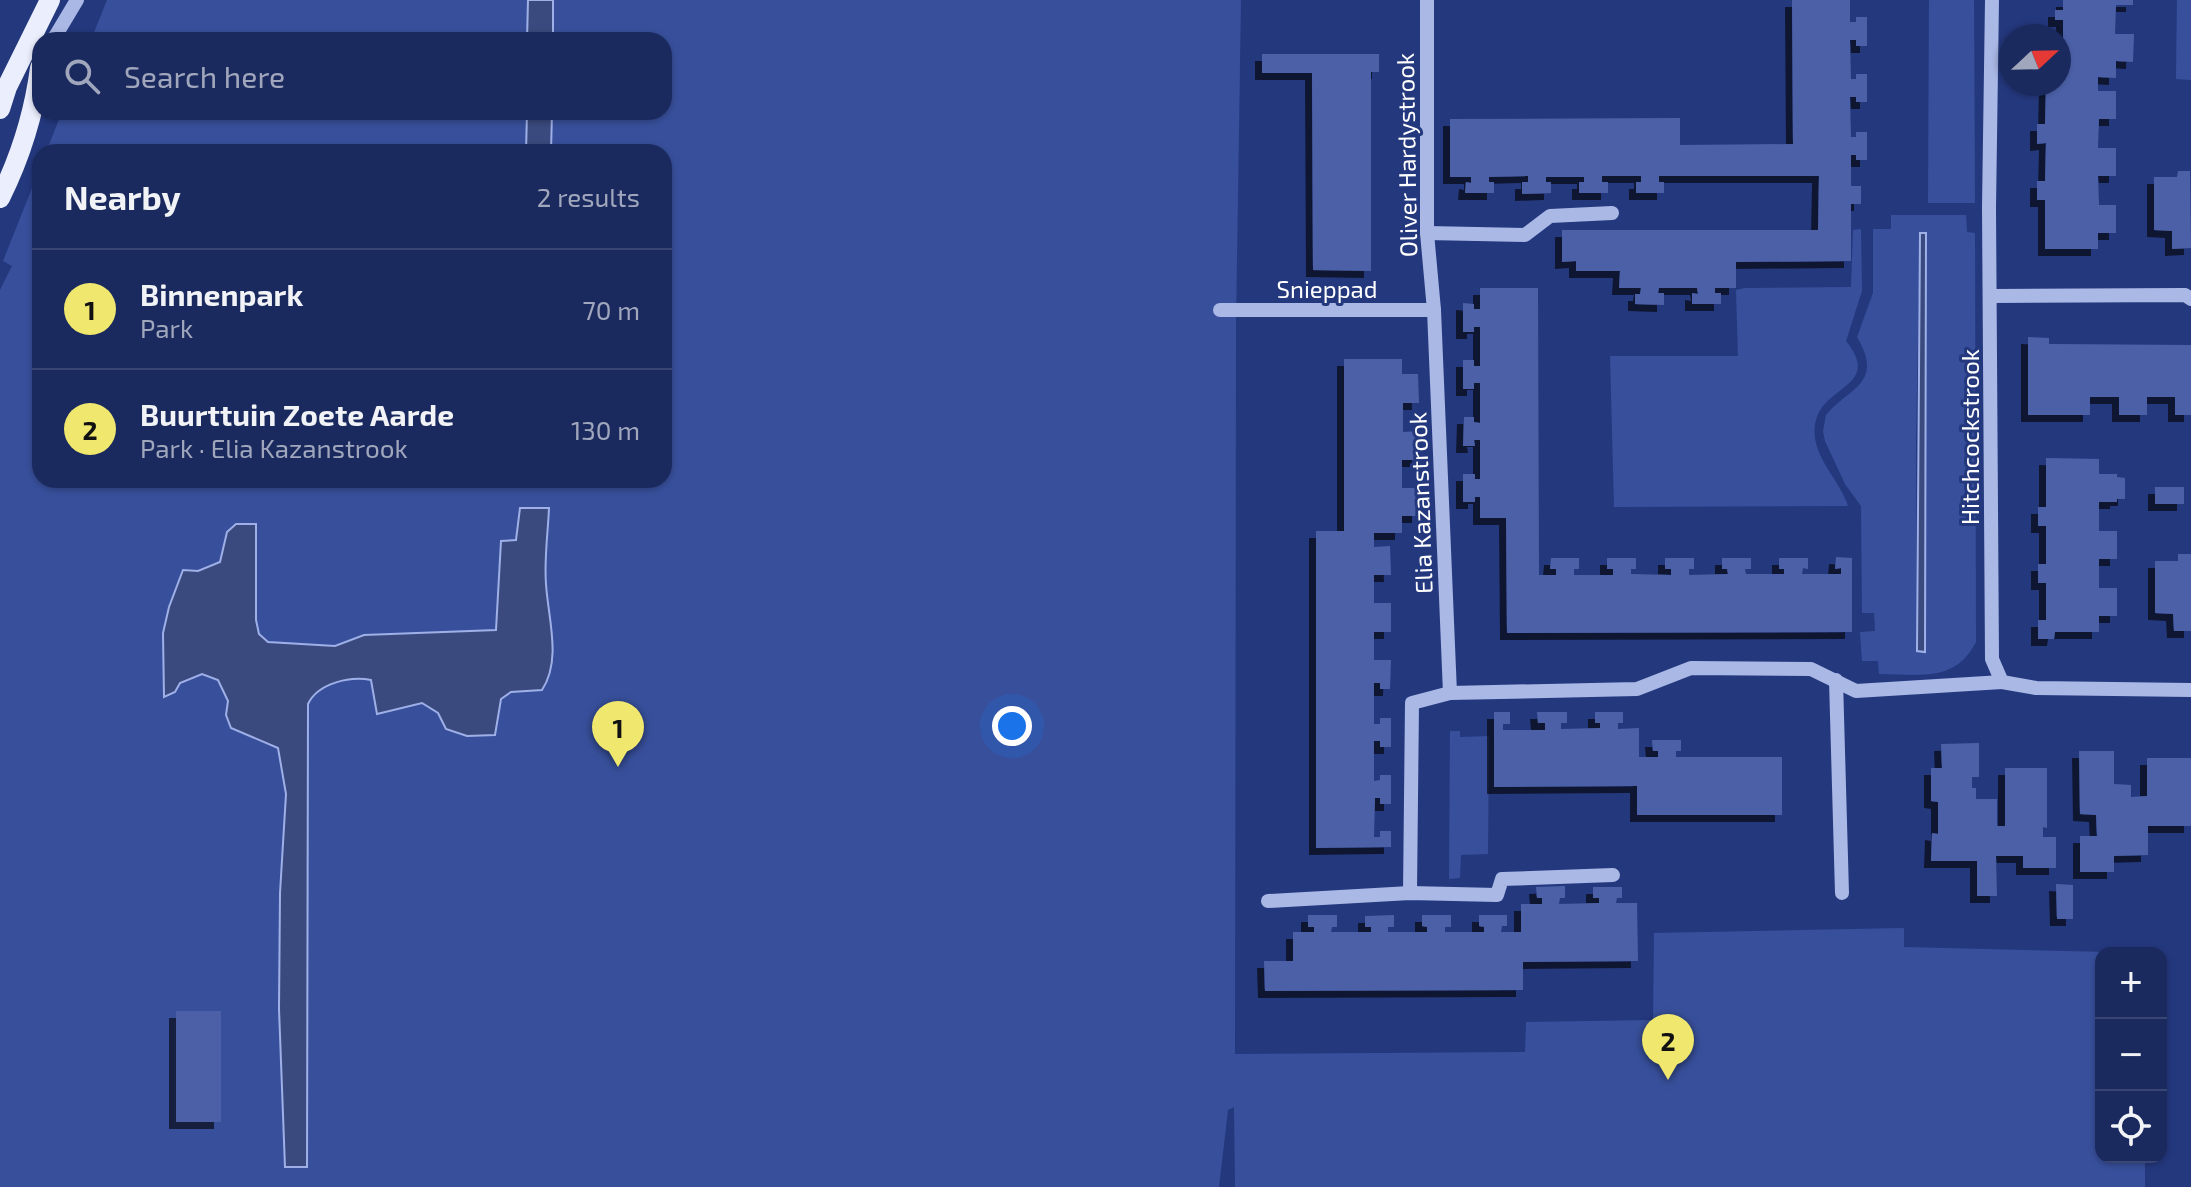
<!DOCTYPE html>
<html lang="en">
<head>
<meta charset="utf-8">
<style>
	body { margin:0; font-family:"Exo 2",sans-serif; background:#243264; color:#f1f3f6 }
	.controls { position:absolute; right:24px; bottom:24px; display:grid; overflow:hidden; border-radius:16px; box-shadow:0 2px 6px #0004 }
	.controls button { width:72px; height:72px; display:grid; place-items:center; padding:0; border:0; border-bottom:2px solid #394673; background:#1b2a5e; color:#f1f3f6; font:40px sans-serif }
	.compass { position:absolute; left:1999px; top:24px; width:72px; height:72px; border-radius:50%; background:#1b2a5e; box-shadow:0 2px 6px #0004; rotate:68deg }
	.you { position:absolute; left:1012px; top:726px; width:28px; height:28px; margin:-20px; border:6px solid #fff; border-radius:50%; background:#1a73e8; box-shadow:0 0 0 12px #1a73e833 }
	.badge { display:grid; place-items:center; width:52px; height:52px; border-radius:50%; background:#f0e76e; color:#111; font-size:26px; font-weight:700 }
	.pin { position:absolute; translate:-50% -66px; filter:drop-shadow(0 2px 4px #0008) }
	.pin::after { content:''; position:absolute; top:42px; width:28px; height:24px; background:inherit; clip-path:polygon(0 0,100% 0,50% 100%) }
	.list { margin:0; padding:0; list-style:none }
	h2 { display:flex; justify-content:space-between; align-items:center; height:104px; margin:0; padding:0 32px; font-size:34px }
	h2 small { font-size:26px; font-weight:400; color:#a0a7bc }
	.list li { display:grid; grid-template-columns:52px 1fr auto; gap:24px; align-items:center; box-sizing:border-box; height:120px; padding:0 32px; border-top:2px solid #394673 }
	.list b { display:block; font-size:30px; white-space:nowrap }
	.list p { margin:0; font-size:26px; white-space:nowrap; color:#a0a7bc }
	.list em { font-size:26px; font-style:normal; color:#a0a7bc }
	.icon { flex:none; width:44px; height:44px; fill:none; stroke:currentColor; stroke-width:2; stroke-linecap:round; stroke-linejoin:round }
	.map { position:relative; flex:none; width:2191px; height:1187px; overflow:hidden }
	.search { position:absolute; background:#1b2a5e; box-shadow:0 2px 6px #0004; left:32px; top:32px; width:640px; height:88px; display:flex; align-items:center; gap:20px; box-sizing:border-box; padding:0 28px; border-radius:24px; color:#a0a7bc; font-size:30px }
	.panel { position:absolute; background:#1b2a5e; box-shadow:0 2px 6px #0004; left:32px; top:144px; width:640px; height:344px; border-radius:24px }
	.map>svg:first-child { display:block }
	.green { fill:#38509c; fill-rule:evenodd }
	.water { fill:#3b4a7e; stroke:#9eb0e7; stroke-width:2 }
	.building { fill:#4c61a7; filter:url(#shadow) }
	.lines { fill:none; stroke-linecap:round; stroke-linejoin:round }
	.minor { stroke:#aab8e6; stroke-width:14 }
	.major { stroke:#ebeefd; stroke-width:20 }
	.labels { text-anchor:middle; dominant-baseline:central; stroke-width:6; stroke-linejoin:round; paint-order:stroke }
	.street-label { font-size:24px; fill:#fff; stroke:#24387e }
</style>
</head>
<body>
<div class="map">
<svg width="2191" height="1187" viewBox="0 0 2191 1187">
	<defs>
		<filter id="shadow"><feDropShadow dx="-7" dy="7" stdDeviation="0" flood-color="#0009"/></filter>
	</defs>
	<rect width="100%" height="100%" fill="#24387e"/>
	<!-- green -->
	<g class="green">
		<polygon points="107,0 1241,0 1236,324 1235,1054 1525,1052 1526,1022 1653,1020 1654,933 1904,928 1904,947 2149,953 2101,953 2101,1157 2145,1157 2145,1187 1235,1187 1234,1107 1228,1110 1219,1187 0,1187 0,290 12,266 3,261 40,168 40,480 664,480 664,152 46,152 62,112 664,112 664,40 91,40"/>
		<polygon points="1929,0 1974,0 1975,203 1928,203"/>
		<polygon points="2177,0 2191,0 2191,80 2176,79"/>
		<path d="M1891,215H1966L1967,232L1975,233L1976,642C1955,683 1920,674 1879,674L1878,661H1862L1860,632L1875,631L1874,613H1862L1861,506L1845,484L1825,441L1823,431L1826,415C1848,388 1885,384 1857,337L1873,293V229H1891ZM1920,234H1926V442L1917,651L1916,443Z"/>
		<path d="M1861,229L1862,291L1846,341C1882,386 1825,385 1816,420C1807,453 1840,479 1848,506L1614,507L1610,356H1738L1736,290L1745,288L1851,287L1853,230Z"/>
		<polygon points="1450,731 1460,731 1460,737 1489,736 1488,854 1461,855 1460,878 1449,879"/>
	</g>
	<!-- water -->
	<g class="water">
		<polygon points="528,0 553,0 553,40 527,40"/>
		<polygon points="527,112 552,112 551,152 526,152"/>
		<polygon points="1920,233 1926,233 1925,652 1917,651"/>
		<path d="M520,508H549C548,533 544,559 546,584C548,618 562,660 542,690L511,692L501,699L495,735L467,736L446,729L438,713L422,703L377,714L371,680C350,676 318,683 308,704L307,1167H285L279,1009L280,893L286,794L278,748L231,728L226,715L228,701L218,680L202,674L180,683L175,692L164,697L163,633L169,607L183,570L198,571L220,562L227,532L236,524H256V620L259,634L268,642L335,646L364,635L496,630L501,541L516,540Z"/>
	</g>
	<!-- building -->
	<g class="building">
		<polygon points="1792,0 1850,0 1850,22 1856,22 1856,17 1867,17 1867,46 1856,46 1856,40 1850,40 1851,79 1856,79 1856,74 1867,74 1867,102 1856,102 1856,97 1850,97 1851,137 1856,137 1856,132 1867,132 1867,160 1856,160 1856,155 1851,155 1851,186 1861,186 1861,204 1851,204 1851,261 1736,262 1736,288 1715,288 1715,293 1721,293 1721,304 1692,304 1692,293 1698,294 1697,288 1659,288 1658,293 1664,293 1664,305 1635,304 1635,294 1640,294 1641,288 1619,288 1620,271 1576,271 1576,261 1562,262 1562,230 1818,230 1819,176 1659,176 1659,182 1664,182 1664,193 1636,193 1636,182 1641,182 1641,176 1602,176 1602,182 1608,182 1608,193 1579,193 1579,182 1584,182 1584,177 1546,177 1546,182 1551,182 1551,193 1522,194 1522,182 1528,182 1528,176 1489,177 1489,182 1494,182 1494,193 1465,193 1466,182 1471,183 1471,177 1450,177 1450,119 1680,118 1680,145 1793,144"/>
		<polygon points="2063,0 2133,0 2133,5 2116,5 2115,34 2134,34 2133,62 2116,61 2116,78 2098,77 2098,91 2116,91 2116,119 2099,119 2098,148 2116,148 2116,176 2098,176 2099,205 2116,205 2116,233 2098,233 2098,249 2045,249 2045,200 2037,200 2037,181 2045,181 2046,143 2037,144 2037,124 2045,124 2046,84 2059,84 2059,76 2063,76 2063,20 2055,20 2055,10 2063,10"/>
		<polygon points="1262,54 1379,54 1379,72 1371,72 1371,271 1313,270 1312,73 1262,73"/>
		<polygon points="2178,171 2190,171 2191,248 2172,249 2172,231 2154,230 2154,177 2177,177"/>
		<polygon points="1480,288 1538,288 1539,575 1556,575 1556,569 1550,569 1551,558 1579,558 1579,569 1574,569 1574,575 1613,575 1613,569 1607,569 1607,558 1636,558 1636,569 1631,569 1631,574 1671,575 1671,569 1665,569 1665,558 1694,558 1694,569 1689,569 1689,575 1728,574 1727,569 1722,569 1722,558 1751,558 1751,569 1745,569 1746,574 1784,574 1784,569 1779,569 1779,558 1808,558 1808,569 1803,568 1802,574 1841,574 1841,568 1835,569 1836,557 1852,558 1852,632 1507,633 1506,518 1480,518 1480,497 1475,497 1475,502 1463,502 1463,474 1475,474 1475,479 1480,479 1480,440 1474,440 1475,446 1463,446 1464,417 1474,417 1474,422 1480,423 1480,383 1474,383 1474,389 1463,389 1463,360 1474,360 1474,366 1480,366 1480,327 1474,327 1474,332 1463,332 1463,303 1474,304 1474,309 1480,309"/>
		<polygon points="2028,337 2049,338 2049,344 2191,345 2191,415 2175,415 2175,397 2147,397 2147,415 2119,415 2119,397 2090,397 2090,415 2028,415"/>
		<polygon points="1344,359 1402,359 1402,374 1418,374 1419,403 1403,403 1403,432 1419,431 1419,460 1402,460 1402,488 1419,488 1419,516 1402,516 1402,533 1374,533 1374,547 1390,546 1391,575 1374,575 1374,603 1391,603 1391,632 1374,632 1374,660 1391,660 1390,689 1380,689 1380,683 1374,683 1374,724 1380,724 1380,718 1391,718 1391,747 1380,747 1380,741 1374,741 1374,781 1380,780 1380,775 1391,775 1391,804 1380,804 1380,798 1375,798 1374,837 1380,837 1380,831 1391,831 1391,847 1316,848 1316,531 1344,531"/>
		<polygon points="2046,458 2099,459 2099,474 2117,474 2117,477 2125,478 2125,499 2117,499 2117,502 2099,502 2099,531 2117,531 2117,559 2099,559 2099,588 2117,588 2117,616 2099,616 2099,632 2055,632 2054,639 2038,639 2038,620 2046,620 2046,583 2038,583 2038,564 2046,564 2046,526 2038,526 2038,507 2046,507"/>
		<rect x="2155" y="487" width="29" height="17"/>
		<polygon points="2178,554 2191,554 2191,631 2174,631 2173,614 2155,613 2155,561 2178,561"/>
		<polygon points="1494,712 1510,712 1510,724 1503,724 1503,730 1545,730 1545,723 1538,723 1537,712 1567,712 1567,723 1561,723 1561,729 1600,728 1600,723 1595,723 1595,712 1623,712 1623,723 1618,723 1618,729 1639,728 1639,757 1658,757 1658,751 1653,751 1652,740 1681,740 1681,751 1676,751 1676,757 1782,757 1782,815 1637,815 1637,786 1494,787"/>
		<polygon points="1979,743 1979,777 1972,777 1972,788 1976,788 1976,799 1997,799 1997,826 2005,826 2005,768 2047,768 2047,828 2043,827 2043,837 2056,837 2056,868 2023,868 2023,856 1996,856 1997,896 1977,896 1977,861 1931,861 1932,833 1938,834 1938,802 1931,801 1931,768 1942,768 1941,744"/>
		<polygon points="2079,751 2114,751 2114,784 2131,785 2131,797 2147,796 2147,758 2191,758 2191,826 2148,826 2148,855 2114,856 2114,872 2080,872 2080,836 2097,836 2096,815 2080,814"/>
		<polygon points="2056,884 2073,885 2073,919 2057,919"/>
		<polygon points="1565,886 1565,898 1560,898 1559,904 1599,903 1599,898 1593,898 1593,887 1622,887 1622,898 1617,898 1616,903 1637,903 1638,961 1523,962 1523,990 1265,991 1264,961 1293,961 1293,932 1314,932 1314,927 1308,927 1308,915 1337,915 1337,927 1332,927 1331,932 1371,932 1371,927 1365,927 1365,916 1394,915 1394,927 1388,927 1388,932 1427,932 1427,927 1422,926 1422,915 1451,915 1451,927 1445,927 1445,932 1484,932 1484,927 1479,926 1479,915 1507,915 1507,926 1502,926 1501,932 1521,932 1521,904 1542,904 1542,898 1537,898 1536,887"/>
		<rect x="176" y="1011" width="45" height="111"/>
	</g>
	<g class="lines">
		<!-- minor -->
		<g class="minor">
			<polyline points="1427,0 1427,233 1434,310 1450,693"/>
			<polyline points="1992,0 1989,208 1992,659 2002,682 2036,688 2191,690"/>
			<polyline points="53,40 77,0"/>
			<polyline points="1427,233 1525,235 1550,216 1612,213"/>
			<polyline points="1991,296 2185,295 2191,299"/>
			<polyline points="1220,310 1434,310"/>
			<polyline points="1836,680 1842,893"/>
			<polyline points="1410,893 1412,703 1450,693 1637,689 1691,668 1811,669 1856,691 2002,682"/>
			<polyline points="1268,901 1410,893 1497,895 1502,879 1613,875"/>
		</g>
		<!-- major -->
		<g class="major">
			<polyline points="0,109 7,87 50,0"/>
			<path d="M0,198C20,158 34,113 40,68"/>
		</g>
	</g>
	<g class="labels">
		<!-- street labels -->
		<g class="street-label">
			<text transform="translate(1406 155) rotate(-91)">Oliver Hardystrook</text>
			<text x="1327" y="288">Snieppad</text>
			<text transform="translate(1969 437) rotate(-90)">Hitchcockstrook</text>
			<text transform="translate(1420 503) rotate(-92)">Elia Kazanstrook</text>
		</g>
	</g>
</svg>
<div class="controls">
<button>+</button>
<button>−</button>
<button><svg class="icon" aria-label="locate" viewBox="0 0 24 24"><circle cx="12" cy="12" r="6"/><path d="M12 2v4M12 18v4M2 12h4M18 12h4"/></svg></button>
</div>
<svg class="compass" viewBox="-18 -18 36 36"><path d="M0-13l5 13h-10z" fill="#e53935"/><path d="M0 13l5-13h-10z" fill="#a0a7bc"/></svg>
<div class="you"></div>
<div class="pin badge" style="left:618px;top:767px">1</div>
<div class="pin badge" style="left:1668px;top:1080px">2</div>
<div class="search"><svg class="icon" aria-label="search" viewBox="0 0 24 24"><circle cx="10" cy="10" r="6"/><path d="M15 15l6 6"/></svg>Search here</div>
<section class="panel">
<h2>Nearby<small>2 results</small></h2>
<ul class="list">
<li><span class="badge">1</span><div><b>Binnenpark</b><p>Park</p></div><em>70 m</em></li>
<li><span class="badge">2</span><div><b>Buurttuin Zoete Aarde</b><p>Park · Elia Kazanstrook</p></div><em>130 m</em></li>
</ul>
</section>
</div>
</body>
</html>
